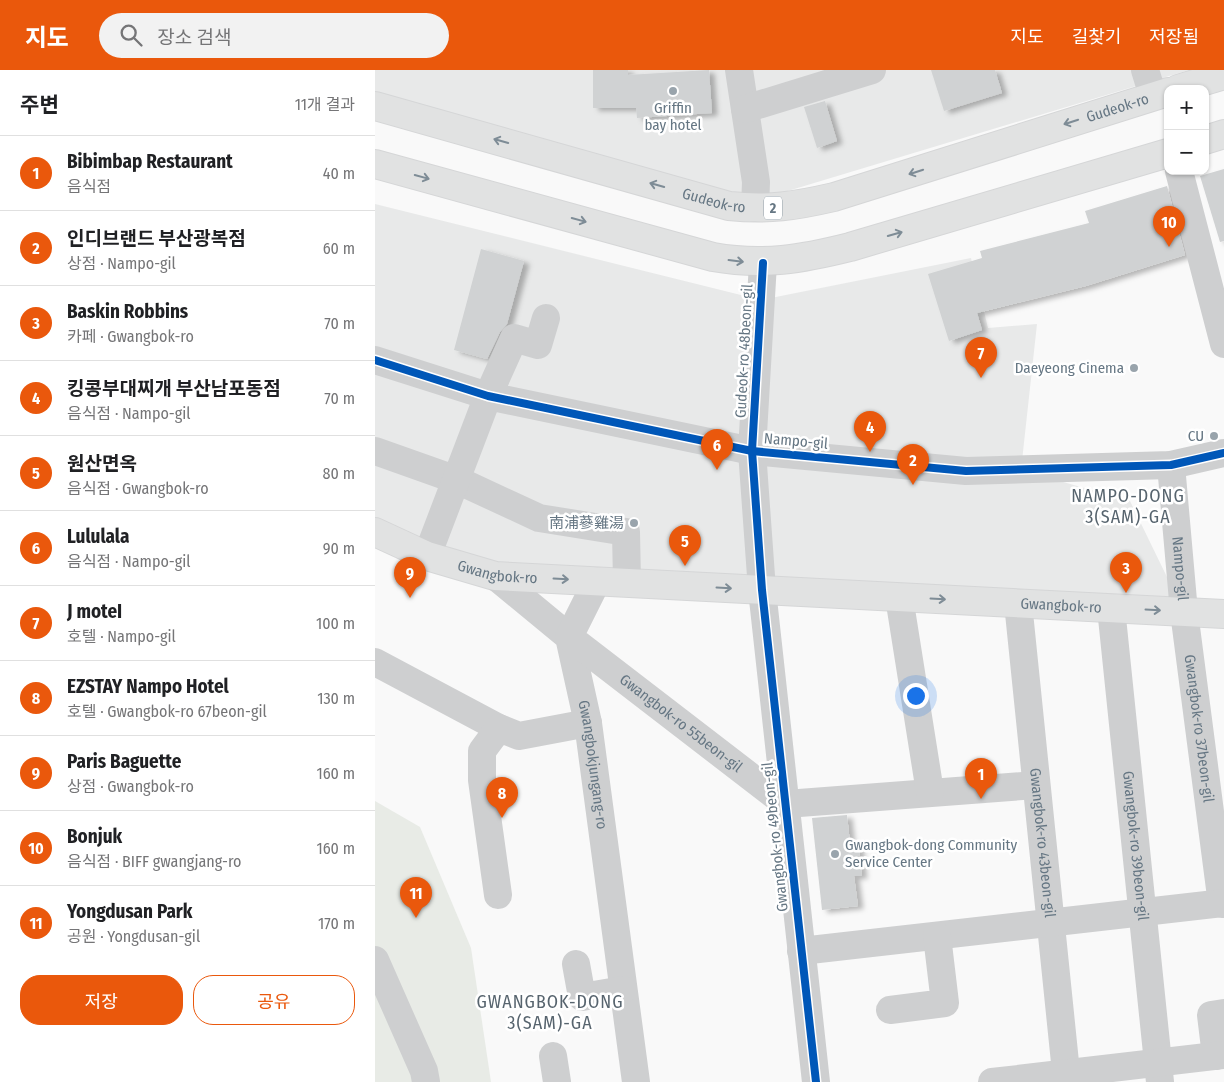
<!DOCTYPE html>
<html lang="ko">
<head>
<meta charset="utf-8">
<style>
	body { margin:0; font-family:"Fira Sans Condensed","Noto Sans KR",sans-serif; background:#f2f2f2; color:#202124 }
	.controls { position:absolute; right:15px; top:15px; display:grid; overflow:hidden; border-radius:10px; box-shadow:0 1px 4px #0004 }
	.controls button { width:45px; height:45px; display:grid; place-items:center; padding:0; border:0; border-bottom:1px solid #e0e0e0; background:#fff; color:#202124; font:25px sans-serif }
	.you { position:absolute; left:540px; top:625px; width:18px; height:18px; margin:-12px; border:4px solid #fff; border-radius:50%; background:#1a73e8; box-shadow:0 0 0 8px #1a73e833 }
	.badge { display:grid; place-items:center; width:32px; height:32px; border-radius:50%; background:#ea580c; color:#fff; font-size:16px; font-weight:700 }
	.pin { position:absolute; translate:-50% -41px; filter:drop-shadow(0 1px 2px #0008) }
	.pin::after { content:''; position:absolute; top:26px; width:18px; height:15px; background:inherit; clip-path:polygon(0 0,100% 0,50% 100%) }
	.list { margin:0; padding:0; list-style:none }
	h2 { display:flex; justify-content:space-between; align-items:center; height:65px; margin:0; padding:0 20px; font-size:21px }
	h2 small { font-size:16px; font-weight:400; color:#757577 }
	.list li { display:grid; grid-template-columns:32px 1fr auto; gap:15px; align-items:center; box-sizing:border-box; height:75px; padding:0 20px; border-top:1px solid #e0e0e0 }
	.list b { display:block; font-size:19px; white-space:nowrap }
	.list p { margin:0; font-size:16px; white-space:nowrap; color:#757577 }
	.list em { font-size:16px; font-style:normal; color:#757577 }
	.actions { display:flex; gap:10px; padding:15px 20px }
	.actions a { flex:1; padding:11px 0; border:1px solid #ea580c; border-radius:20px; text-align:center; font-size:18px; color:#ea580c }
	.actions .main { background:#ea580c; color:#fff }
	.icon { flex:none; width:28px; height:28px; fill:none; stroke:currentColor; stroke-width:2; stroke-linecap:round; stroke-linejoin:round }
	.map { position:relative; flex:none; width:849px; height:1012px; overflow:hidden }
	header { display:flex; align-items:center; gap:30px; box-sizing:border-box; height:70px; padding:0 25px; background:#ea580c; color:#fff }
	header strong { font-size:24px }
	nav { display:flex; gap:28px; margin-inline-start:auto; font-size:18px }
	.search { width:350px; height:45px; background:#f2f2f2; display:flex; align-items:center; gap:12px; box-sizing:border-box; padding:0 18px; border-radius:28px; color:#757577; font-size:19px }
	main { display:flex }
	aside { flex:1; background:#fff }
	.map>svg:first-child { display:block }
	.built { fill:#e8e9e9 }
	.green { fill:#e8ebe6 }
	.building { fill:#d0d2d3; filter:url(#shadow) }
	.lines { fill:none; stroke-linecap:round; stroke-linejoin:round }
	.major-casing { stroke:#d5d6d7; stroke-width:30 }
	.minor { stroke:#cecfd0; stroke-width:28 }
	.major { stroke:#e1e2e2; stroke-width:28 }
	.cycleway-casing { stroke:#fff; stroke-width:11 }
	.cycleway { stroke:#0057b8; stroke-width:8 }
	.oneway { stroke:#7e8c96 }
	.poi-dot { fill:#99a4ac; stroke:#fff; stroke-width:2 }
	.labels { text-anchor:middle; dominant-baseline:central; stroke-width:5; stroke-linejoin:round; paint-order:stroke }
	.shield { fill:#fff; stroke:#939fa8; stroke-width:1 }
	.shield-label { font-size:14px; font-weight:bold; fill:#657683 }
	.street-label { font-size:15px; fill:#657683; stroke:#fff }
	.poi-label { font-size:15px; fill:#657683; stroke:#fff; text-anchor:end }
	.quarter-label { font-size:18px; letter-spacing:1px; fill:#57646e; stroke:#fff }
</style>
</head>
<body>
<header>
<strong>지도</strong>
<div class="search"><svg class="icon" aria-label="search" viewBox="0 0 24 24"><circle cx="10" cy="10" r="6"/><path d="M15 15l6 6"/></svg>장소 검색</div>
<nav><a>지도</a><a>길찾기</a><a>저장됨</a></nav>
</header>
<main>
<aside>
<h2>주변<small>11개 결과</small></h2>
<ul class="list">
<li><span class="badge">1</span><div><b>Bibimbap Restaurant</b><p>음식점</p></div><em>40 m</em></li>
<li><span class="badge">2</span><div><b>인디브랜드 부산광복점</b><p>상점 · Nampo-gil</p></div><em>60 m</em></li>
<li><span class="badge">3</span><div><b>Baskin Robbins</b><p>카페 · Gwangbok-ro</p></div><em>70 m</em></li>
<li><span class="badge">4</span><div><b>킹콩부대찌개 부산남포동점</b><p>음식점 · Nampo-gil</p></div><em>70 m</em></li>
<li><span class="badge">5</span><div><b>원산면옥</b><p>음식점 · Gwangbok-ro</p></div><em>80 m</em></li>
<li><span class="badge">6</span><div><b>Lululala</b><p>음식점 · Nampo-gil</p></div><em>90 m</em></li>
<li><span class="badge">7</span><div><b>J moteI</b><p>호텔 · Nampo-gil</p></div><em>100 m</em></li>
<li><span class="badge">8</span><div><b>EZSTAY Nampo Hotel</b><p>호텔 · Gwangbok-ro 67beon-gil</p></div><em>130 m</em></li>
<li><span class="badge">9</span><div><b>Paris Baguette</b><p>상점 · Gwangbok-ro</p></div><em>160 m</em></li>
<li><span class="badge">10</span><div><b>Bonjuk</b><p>음식점 · BIFF gwangjang-ro</p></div><em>160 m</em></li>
<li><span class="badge">11</span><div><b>Yongdusan Park</b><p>공원 · Yongdusan-gil</p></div><em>170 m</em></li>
</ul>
<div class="actions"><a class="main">저장</a><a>공유</a></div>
</aside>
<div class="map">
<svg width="849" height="1012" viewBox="0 0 849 1012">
	<defs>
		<filter id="shadow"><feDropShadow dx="5.5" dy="3" stdDeviation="2.5" flood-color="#0004"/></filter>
	</defs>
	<rect width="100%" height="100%" fill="#f9f9f9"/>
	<!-- built -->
	<g class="built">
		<polygon points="0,0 814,0 383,130 0,23"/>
		<polygon points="0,134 386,230 596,188 613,258 662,254 646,400 755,431 809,542 120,506 0,462"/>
	</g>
	<!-- green -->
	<polygon class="green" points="0,731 45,757 96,878 116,1012 0,1012"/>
	<!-- building -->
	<g class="building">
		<polygon points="218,0 253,0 253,5 334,0 337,43 262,48 261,38 218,38"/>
		<polygon points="556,0 620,0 627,23 569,41"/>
		<polygon points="450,31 462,71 442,78 429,37"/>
		<polygon points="849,99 849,171 845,172 825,106"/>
		<polygon points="792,116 810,185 711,216 602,243 607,260 574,271 553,204 607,188 605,181 714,153 710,141"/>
		<polygon points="106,179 149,191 132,254 125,262 112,289 79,280"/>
		<polygon points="472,745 475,773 483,772 487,806 479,806 483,836 447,840 437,748"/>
	</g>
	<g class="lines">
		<!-- major casing -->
		<g class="major-casing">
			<g id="major">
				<polyline points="803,19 849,5"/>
				<path id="s6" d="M0,36L354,136C394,140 420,136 459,127L793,22"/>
				<polyline points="830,70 849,64"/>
				<path d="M0,94L338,187C388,196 427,189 475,177L793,83"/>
				<path id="s7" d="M0,462L52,486L120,506L849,544"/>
			</g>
		</g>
		<!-- minor -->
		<g class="minor">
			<polyline points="364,0 381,112 380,138"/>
			<polyline points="770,0 778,26"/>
			<polyline points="370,39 497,0"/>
			<polyline points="804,101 849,274"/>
			<polyline points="388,193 377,381 387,520 441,1012"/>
			<polyline points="0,290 113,326 377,381 591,401 796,395 849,383"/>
			<polyline points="0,381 82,410 164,448 251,462 252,512"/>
			<path id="s1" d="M796,395L809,542L847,834"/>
			<polyline points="52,486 113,326 139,268 163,275 171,248"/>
			<path id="s2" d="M120,506L194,567L213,653L261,1012"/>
			<path id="s3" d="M222,511L194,567L411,734L661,715"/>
			<polyline points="524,527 555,722"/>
			<path id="s4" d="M643,533L692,1012"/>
			<path id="s5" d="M736,538L785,1012"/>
			<polyline points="0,592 124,658"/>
			<polyline points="123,825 107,710 107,681 124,658 144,666 213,653"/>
			<polyline points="426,881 849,833"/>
			<polyline points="0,890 49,1001 51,1012"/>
			<polyline points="201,894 207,927 248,920"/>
			<polyline points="515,940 570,933 562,866"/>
			<polyline points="178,986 182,1012"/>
			<polyline points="841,986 836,945 849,943"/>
			<polyline points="617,1012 849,985"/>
		</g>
		<!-- major -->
		<use href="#major" class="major"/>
		<!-- cycleway casing -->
		<g class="cycleway-casing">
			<g id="cycleway">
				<polyline points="388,193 377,381 387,520 441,1012"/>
				<polyline points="0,290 113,326 377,381 591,401 796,395 849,383"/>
			</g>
		</g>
		<!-- cycleway -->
		<use href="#cycleway" class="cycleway"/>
	</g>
	<!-- one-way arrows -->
	<defs><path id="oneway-shaft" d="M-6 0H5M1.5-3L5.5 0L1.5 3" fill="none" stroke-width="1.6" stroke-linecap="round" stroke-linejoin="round" transform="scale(1.25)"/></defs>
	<g class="oneway">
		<use href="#oneway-shaft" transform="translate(696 52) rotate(162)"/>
		<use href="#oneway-shaft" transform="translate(126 71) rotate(-164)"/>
		<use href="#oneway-shaft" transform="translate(541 102) rotate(162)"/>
		<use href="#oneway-shaft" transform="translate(47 107) rotate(15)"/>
		<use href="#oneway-shaft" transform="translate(282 115) rotate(-164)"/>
		<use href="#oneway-shaft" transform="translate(204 150) rotate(15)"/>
		<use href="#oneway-shaft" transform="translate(520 164) rotate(-16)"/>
		<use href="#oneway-shaft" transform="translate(361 191) rotate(7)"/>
		<use href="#oneway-shaft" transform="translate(186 509) rotate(3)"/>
		<use href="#oneway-shaft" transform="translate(349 518) rotate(3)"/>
		<use href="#oneway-shaft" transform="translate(563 529) rotate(3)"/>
		<use href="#oneway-shaft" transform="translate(778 540) rotate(3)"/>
	</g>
	<!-- markers -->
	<g class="poi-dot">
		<circle cx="298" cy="21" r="5"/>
		<circle cx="759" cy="298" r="5"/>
		<circle cx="839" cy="366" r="5"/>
		<circle cx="259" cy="453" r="5"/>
		<circle cx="460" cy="784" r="5"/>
	</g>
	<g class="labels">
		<!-- shield labels -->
		<rect class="shield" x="389" y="126.5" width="18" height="23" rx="4"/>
		<g class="shield-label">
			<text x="398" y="138">2</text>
		</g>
		<!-- street labels -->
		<g class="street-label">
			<text stroke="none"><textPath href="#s6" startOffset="771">Gudeok-ro</textPath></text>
			<text stroke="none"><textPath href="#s6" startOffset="352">Gudeok-ro</textPath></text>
			<text transform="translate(369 281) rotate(-87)">Gudeok-ro 48beon-gil</text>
			<text transform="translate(421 371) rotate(5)">Nampo-gil</text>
			<text stroke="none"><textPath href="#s1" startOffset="104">Nampo-gil</textPath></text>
			<text stroke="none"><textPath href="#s7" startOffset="130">Gwangbok-ro</textPath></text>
			<text stroke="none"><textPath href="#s7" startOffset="695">Gwangbok-ro</textPath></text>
			<text stroke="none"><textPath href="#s3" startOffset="204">Gwangbok-ro 55beon-gil</textPath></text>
			<text stroke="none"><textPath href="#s1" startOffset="265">Gwangbok-ro 37beon-gil</textPath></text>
			<text stroke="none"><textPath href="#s2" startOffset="226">Gwangbokjungang-ro</textPath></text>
			<text transform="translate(400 767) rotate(-96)">Gwangbok-ro 49beon-gil</text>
			<text stroke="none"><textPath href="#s4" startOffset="241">Gwangbok-ro 43beon-gil</textPath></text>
			<text stroke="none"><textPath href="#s5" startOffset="239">Gwangbok-ro 39beon-gil</textPath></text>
		</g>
		<!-- poi labels -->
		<g class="poi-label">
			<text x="298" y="38" text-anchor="middle">Griffin<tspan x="298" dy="17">bay hotel</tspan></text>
			<text x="749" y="298">Daeyeong Cinema</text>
			<text x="829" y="366">CU</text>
			<text x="249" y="453">南浦蔘雞湯</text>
			<text x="470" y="775" text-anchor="start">Gwangbok-dong Community<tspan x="470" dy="17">Service Center</tspan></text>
		</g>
		<!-- quarter labels -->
		<g class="quarter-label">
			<text x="753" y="426">NAMPO-DONG<tspan x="753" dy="21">3(SAM)-GA</tspan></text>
			<text x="175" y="932">GWANGBOK-DONG<tspan x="175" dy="21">3(SAM)-GA</tspan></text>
		</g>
	</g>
</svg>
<div class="controls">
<button>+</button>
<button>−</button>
</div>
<div class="you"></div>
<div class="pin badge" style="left:606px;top:729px">1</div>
<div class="pin badge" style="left:538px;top:415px">2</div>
<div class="pin badge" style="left:751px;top:523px">3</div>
<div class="pin badge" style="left:495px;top:382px">4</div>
<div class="pin badge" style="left:310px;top:496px">5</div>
<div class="pin badge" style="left:342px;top:400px">6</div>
<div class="pin badge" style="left:606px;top:308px">7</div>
<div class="pin badge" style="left:127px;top:748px">8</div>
<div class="pin badge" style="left:35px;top:528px">9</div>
<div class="pin badge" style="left:794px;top:177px">10</div>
<div class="pin badge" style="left:41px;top:848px">11</div>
</div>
</main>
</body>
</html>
